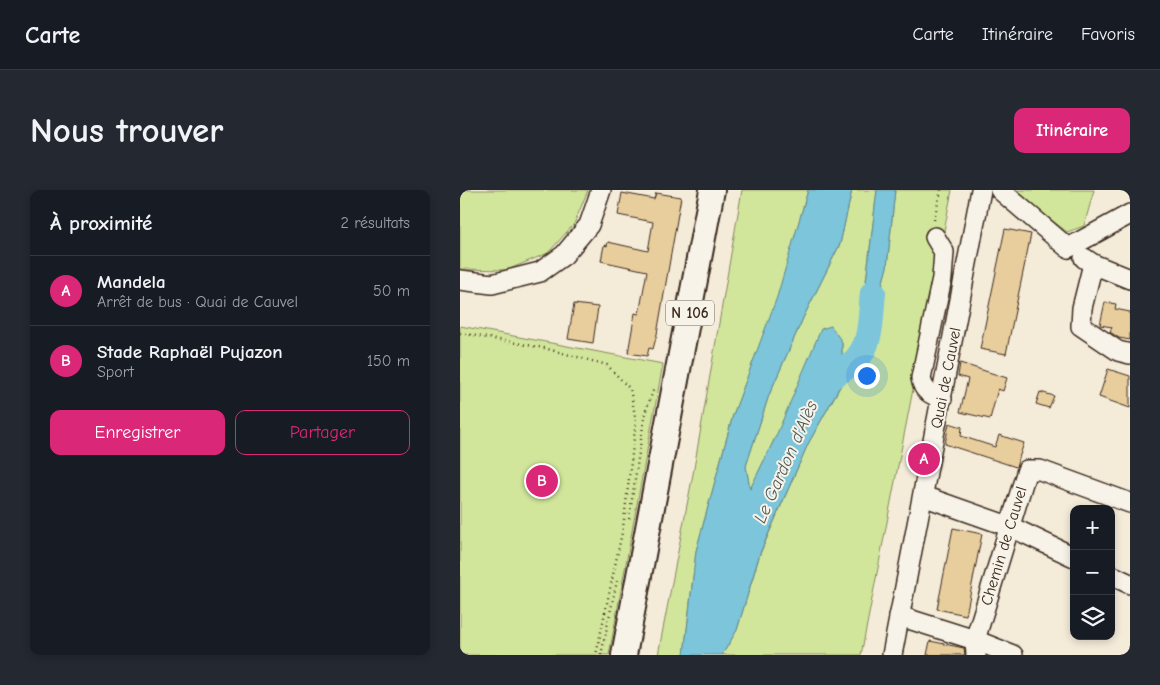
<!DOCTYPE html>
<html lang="fr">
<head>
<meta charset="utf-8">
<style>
	body { margin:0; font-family:"Comic Neue",sans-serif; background:#242831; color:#f1f3f6 }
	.controls { position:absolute; right:15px; bottom:15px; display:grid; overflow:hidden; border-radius:10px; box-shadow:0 2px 8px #0003 }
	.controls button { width:45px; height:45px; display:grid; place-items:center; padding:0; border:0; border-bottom:1px solid #363941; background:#171b24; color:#f1f3f6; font:25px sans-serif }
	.you { position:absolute; left:406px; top:185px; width:18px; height:18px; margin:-12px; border:4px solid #fff; border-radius:50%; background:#1a73e8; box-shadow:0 0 0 8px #1a73e833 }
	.badge { display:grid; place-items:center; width:32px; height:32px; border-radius:50%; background:#db2777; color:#fff; font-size:16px; font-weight:700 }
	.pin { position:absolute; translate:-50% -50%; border:2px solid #fff; box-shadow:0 1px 5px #0006 }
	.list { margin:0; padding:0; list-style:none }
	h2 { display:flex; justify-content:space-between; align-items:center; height:65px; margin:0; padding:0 20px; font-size:21px }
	h2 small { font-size:16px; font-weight:400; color:#9ea1a6 }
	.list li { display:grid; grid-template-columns:32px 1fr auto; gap:15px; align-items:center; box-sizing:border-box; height:70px; padding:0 20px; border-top:1px solid #363941 }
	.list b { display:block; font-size:19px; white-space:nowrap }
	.list p { margin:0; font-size:16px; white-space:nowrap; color:#9ea1a6 }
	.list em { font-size:16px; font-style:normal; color:#9ea1a6 }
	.actions { display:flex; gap:10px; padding:15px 20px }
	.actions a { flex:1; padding:11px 0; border:1px solid #db2777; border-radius:10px; text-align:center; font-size:18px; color:#db2777 }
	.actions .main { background:#db2777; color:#fff }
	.icon { flex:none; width:28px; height:28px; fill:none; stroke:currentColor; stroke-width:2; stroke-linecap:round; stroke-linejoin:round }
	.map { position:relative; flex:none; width:670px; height:465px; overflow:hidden; border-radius:10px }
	header { display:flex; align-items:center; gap:30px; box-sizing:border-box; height:70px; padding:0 25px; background:#171b24; border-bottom:1px solid #363941 }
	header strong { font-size:24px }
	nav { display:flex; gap:28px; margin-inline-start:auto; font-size:18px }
	.intro { display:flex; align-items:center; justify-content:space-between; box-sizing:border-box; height:120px; padding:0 30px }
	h1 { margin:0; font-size:35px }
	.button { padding:12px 22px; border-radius:10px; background:#db2777; color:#fff; font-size:18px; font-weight:700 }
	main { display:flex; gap:30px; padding:0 30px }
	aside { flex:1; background:#171b24; border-radius:10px; box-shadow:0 2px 8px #0003 }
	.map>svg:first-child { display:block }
	.green { fill:#d1e69b; stroke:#86885c }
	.water { fill:#7bc5db; stroke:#61878f }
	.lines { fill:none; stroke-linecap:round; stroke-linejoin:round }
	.river { stroke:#7bc5db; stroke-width:26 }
	.building { fill:#e8cd9d; stroke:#3b2a1e }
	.minor-casing { stroke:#3b2a1e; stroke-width:22 }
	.major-casing { stroke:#3b2a1e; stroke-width:28 }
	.path { stroke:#3b2a1e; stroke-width:2.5; stroke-dasharray:1 4; stroke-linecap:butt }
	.minor { stroke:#f7f3e8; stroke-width:19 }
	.major { stroke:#f7f3e8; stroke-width:24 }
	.labels { text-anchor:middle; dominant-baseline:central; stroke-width:4; stroke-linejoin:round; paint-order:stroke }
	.shield { fill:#f7f3e8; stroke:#73665b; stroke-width:1 }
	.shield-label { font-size:15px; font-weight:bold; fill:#3b2a1e }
	.street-label { font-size:16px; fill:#3b2a1e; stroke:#f7f3e8 }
	.water-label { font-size:18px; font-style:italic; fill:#4e5857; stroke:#f7f3e8 }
</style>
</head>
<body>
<header>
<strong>Carte</strong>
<nav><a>Carte</a><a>Itinéraire</a><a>Favoris</a></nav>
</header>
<div class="intro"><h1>Nous trouver</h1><a class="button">Itinéraire</a></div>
<main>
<aside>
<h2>À proximité<small>2 résultats</small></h2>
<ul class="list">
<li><span class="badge">A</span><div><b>Mandela</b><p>Arrêt de bus · Quai de Cauvel</p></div><em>50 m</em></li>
<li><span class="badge">B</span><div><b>Stade Raphaël Pujazon</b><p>Sport</p></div><em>150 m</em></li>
</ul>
<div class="actions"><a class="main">Enregistrer</a><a>Partager</a></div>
</aside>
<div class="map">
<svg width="670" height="465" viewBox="0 0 670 465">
	<rect width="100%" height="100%" fill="#f4ebd9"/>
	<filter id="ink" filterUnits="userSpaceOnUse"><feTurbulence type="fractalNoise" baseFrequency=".02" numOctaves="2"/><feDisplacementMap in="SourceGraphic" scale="10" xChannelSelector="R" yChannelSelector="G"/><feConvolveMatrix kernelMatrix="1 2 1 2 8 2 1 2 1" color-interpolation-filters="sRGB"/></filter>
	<g filter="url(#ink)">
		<!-- green -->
		<g class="green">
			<polygon points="0,0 128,0 114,34 88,63 47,80 0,79"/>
			<polygon points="282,0 348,0 318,107 273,225 236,361 224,465 198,465 233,284"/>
			<polygon points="392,0 417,0 405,100 410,138 427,77 435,0 492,0 401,465 262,465 277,440 300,364 348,254 394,172 382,171 382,152 316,246 290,300 286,276 309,205 344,126 380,54"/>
			<polygon points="553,0 634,0 624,36 607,42"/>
			<polygon points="0,136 203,174 149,465 0,465"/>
		</g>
		<!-- water -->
		<g class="water">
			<polygon points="348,0 392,0 380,54 344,126 309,205 286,276 290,299 316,246 361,139 371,136 382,152 382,171 394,171 348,254 300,363 277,440 262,465 224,465 236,361 273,225 317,107"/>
			<polygon points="417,0 435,0 427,77 410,139 405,100"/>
		</g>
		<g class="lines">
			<!-- river -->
			<path class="river" d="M366,192C373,183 386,179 395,171C413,153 410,126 413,103"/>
		</g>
		<!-- building -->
		<g class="building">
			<polygon points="162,3 194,9 196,3 221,7 197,144 193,159 189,158 187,166 168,163 175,123 179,124 187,81 141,71 144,55 147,56 148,52 188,61 193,32 158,25"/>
			<polygon points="545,39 571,44 546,164 520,159"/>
			<polygon points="645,112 656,114 655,119 670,122 670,150 659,148 650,142 652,137 640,135"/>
			<polygon points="114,114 138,117 133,153 108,149"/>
			<polygon points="500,173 547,188 543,201 538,199 530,229 500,222 508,189 498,186"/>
			<polygon points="648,179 670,186 670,218 639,207"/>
			<polygon points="580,202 594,206 589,218 576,214"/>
			<polygon points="489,233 502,237 501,246 535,257 539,245 564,253 556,277 485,254"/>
			<polygon points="493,338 522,344 506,425 477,419"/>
			<polygon points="470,451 504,458 505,465 467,465"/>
		</g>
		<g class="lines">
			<!-- minor casing -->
			<g class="minor-casing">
				<g id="minor">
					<polyline points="540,0 608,58 670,24"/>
					<path d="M475,47L484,62L482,88L461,188C463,201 470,204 482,209"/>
					<polyline points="624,68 633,74 670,89"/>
					<polyline points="633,74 622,118 621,136 658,161 670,164"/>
					<polyline points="0,90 32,94 80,82 104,65 129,35 141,0"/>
					<polyline points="463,306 551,337 614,367"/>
					<polyline points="651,385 670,394"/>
					<polyline points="439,426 515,450 553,465"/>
					<polyline points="432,465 521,0"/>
					<polyline points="516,465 515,450 567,280 580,280 670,313"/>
				</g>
			</g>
			<!-- major casing -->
			<g class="major-casing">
				<polyline id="major" points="164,465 252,0"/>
			</g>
			<!-- path -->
			<g class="path">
				<polyline points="474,30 481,0"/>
				<polyline points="0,143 84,158 147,175 170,199 176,231 163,338 136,465"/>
				<polyline points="169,329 185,223 194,198"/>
				<polyline points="141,465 157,391"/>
			</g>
			<!-- minor -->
			<use href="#minor" class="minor"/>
			<!-- major -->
			<use href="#major" class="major"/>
		</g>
	</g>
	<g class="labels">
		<!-- shield labels -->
		<rect class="shield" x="206" y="110.5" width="48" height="25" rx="4"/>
		<g class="shield-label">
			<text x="230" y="123">N 106</text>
		</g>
		<!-- street labels -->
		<g class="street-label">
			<text transform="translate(486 188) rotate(-79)">Quai de Cauvel</text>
			<text transform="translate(544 356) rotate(-73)">Chemin de Cauvel</text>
		</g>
		<!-- water labels -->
		<g class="water-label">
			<text transform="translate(326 272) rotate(-66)">Le Gardon d'Alès</text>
		</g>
	</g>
</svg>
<div class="controls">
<button>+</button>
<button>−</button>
<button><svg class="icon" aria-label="layers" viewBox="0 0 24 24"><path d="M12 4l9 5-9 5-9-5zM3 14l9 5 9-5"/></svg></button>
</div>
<div class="you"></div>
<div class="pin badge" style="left:464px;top:269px">A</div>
<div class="pin badge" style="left:82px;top:291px">B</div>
</div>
</main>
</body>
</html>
